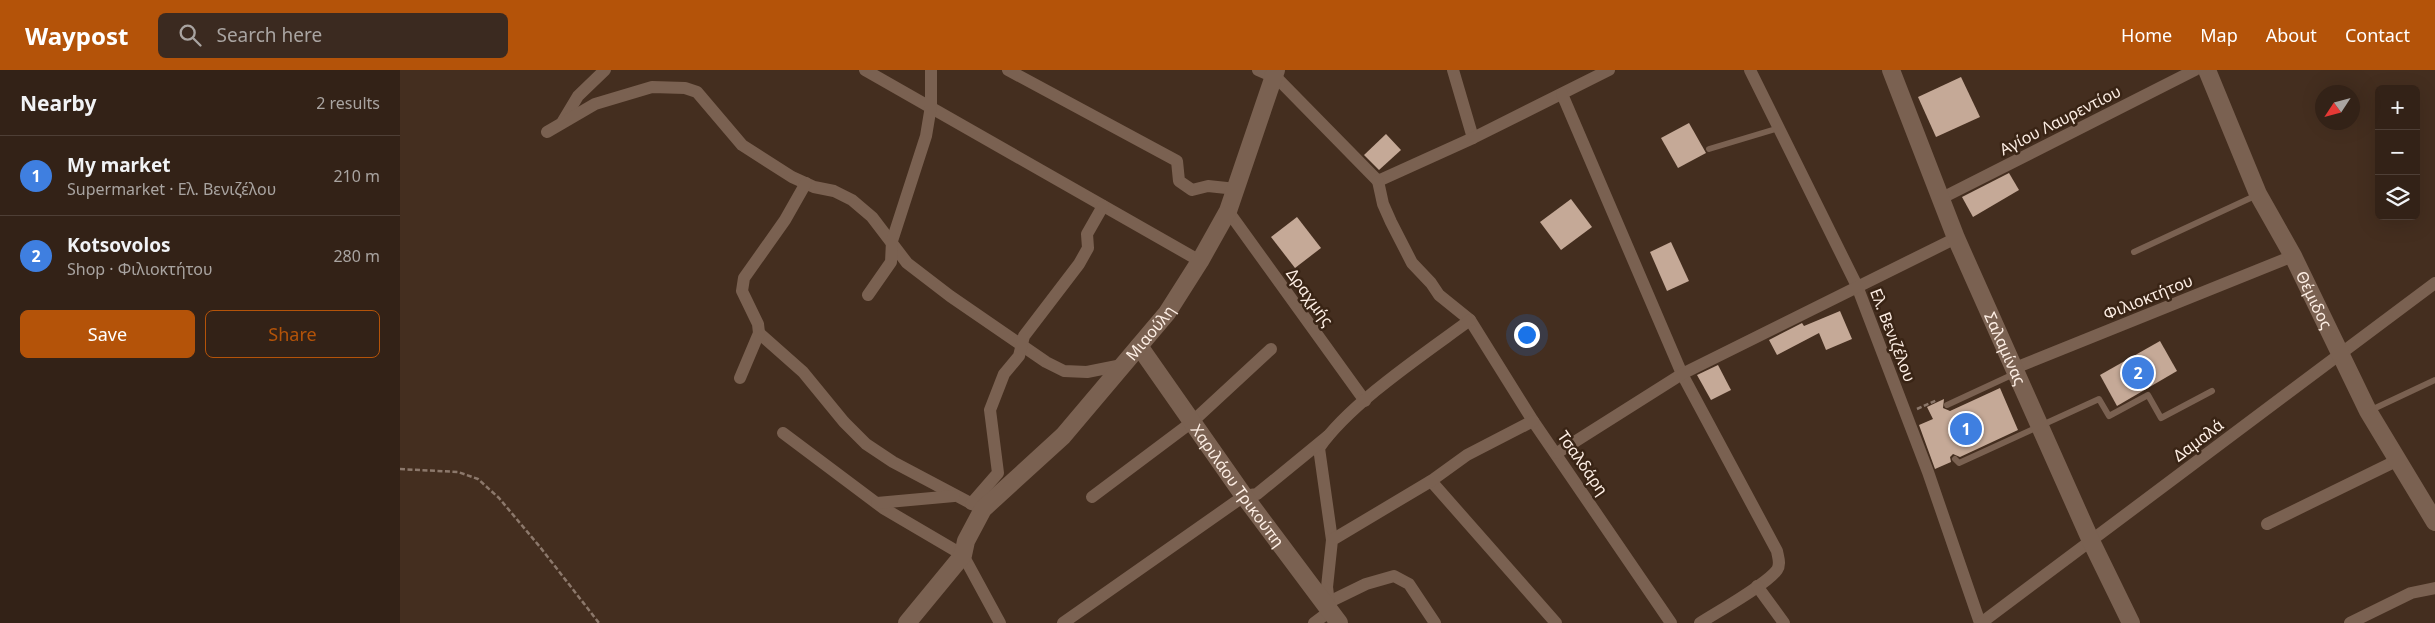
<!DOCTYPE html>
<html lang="en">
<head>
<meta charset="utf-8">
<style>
	body { margin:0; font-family:"Noto Sans",sans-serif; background:#3b2a20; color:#f1f3f6 }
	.controls { position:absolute; right:15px; top:15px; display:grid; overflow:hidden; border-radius:8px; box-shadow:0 5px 20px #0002 }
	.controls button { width:45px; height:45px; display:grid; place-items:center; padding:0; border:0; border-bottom:1px solid #4e3f36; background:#332217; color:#f1f3f6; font:25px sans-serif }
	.compass { position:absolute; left:1915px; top:15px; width:45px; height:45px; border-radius:50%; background:#332217; box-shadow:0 5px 20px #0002; rotate:234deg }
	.you { position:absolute; left:1126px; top:264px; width:18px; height:18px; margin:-12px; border:4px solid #fff; border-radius:50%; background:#1a73e8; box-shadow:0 0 0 8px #1a73e833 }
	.badge { display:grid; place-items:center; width:32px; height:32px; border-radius:50%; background:#b45309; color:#fff; font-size:16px; font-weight:700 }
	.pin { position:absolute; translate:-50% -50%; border:2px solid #fff; box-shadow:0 1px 5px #0006 }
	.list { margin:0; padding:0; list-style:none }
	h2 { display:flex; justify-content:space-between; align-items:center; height:65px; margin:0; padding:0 20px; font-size:21px }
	h2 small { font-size:16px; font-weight:400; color:#a9a4a1 }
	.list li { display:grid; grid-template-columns:32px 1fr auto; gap:15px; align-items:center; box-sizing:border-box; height:80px; padding:0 20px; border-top:1px solid #4e3f36 }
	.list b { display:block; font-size:19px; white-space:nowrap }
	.list p { margin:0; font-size:16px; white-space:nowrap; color:#a9a4a1 }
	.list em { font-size:16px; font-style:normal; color:#a9a4a1 }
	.actions { display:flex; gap:10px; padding:15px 20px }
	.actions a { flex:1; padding:11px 0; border:1px solid #b45309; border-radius:8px; text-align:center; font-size:18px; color:#b45309 }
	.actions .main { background:#b45309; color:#fff }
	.icon { flex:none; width:28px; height:28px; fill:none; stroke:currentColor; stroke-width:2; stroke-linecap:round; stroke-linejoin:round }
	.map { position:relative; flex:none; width:2035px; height:553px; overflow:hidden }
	header { display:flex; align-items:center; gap:30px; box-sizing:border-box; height:70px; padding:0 25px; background:#b45309; color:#fff }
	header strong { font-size:24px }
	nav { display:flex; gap:28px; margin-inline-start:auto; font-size:18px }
	.search { width:350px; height:45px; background:#3b2a20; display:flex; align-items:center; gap:12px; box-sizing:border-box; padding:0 18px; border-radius:8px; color:#a9a4a1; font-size:19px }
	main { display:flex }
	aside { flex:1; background:#332217 }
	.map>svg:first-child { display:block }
	.building { fill:#c5a997 }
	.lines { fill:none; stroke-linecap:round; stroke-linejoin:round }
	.path { stroke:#8c786b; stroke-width:2.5; stroke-dasharray:5 2.5; stroke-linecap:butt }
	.lane { stroke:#7a6151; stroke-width:6 }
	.street { stroke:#7a6151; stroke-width:12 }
	.secondary { stroke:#7a6151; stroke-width:18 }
	.labels { text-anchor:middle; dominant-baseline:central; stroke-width:5; stroke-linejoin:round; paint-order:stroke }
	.street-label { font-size:16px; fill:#fdeee4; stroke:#392415 }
</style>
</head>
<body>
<header>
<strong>Waypost</strong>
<div class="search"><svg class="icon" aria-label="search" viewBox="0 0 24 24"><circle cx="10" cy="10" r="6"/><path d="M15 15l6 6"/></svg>Search here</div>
<nav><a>Home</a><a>Map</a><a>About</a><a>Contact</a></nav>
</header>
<main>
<aside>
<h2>Nearby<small>2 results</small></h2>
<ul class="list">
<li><span class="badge" style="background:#3f7fe0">1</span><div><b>My market</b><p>Supermarket · Ελ. Βενιζέλου</p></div><em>210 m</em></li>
<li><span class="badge" style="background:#3f7fe0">2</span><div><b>Kotsovolos</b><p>Shop · Φιλιοκτήτου</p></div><em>280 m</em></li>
</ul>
<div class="actions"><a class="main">Save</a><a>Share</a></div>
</aside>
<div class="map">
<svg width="2035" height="553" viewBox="0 0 2035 553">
	<rect width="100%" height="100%" fill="#442e1f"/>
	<!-- building -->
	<g class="building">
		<polygon points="1561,7 1580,47 1536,67 1518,27"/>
		<polygon points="1289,53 1306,83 1278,98 1261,68"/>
		<polygon points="986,64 1001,80 979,100 964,85"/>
		<polygon points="1609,103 1619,120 1573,147 1562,127"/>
		<polygon points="1171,129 1192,157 1161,180 1140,152"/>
		<polygon points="897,147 921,178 895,198 871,167"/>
		<polygon points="1271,172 1289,211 1267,221 1250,182"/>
		<polygon points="1440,241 1452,269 1426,280 1419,263 1377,285 1369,270 1402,253 1404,256"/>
		<polygon points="1760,271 1777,301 1717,336 1700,305"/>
		<polygon points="1318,295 1331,320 1311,330 1297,305"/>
		<polygon points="1600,318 1618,360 1560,387 1553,384 1550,387 1551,392 1535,399 1519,355 1533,349 1527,337 1544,329 1543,338 1550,341"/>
	</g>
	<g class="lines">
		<!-- path -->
		<g class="path">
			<polyline points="1517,339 1537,330"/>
			<polyline points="0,399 58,402 78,409 99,428 140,477 199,553"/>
		</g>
		<!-- lane -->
		<g class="lane">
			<polyline points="1309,79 1379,58"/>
			<polyline points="1734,182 1857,125"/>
			<polyline points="1547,335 1616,303"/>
			<polyline points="1969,341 2035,310"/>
			<polyline points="1555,389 1559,393 1699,329 1709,346 1748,325 1761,348 1812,321"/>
		</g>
		<!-- street -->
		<g class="street">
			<polyline points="465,0 800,191"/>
			<polyline points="608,0 777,91 779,111 792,120 808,116 836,119"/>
			<polyline points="858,0 874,7"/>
			<polyline points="1053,0 1073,68"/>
			<polyline points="1350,0 1457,216 1528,402 1580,553"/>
			<polyline points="870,1 978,111 1073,68 1209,0"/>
			<path d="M1162,24L1282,304L1377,481C1378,487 1381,494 1377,500C1366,515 1317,542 1300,553"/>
			<polyline points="163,51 178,26 205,0"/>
			<polyline points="147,62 195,34 252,17 285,18 297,22 342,75 392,107 414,117 434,121 452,130 472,147 507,193 550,226 646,292 664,301 687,302 722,295"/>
			<polyline points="978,111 983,134 991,152 1012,193 1031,213 1039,225 1070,250 1133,351 1271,553"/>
			<polyline points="1540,129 1795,0"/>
			<polyline points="828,141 965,331"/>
			<polyline points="468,225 491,192 492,171 526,66 531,36 531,0"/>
			<polyline points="359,263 403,302 444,352 466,374 493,392 578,437"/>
			<polyline points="1615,298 1893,186"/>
			<polyline points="340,308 359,263 358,254 342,221 344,208 385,150 406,113"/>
			<polyline points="383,363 483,438 563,485 600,553"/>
			<polyline points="1157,383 1282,304 1556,168"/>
			<polyline points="1031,411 1156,553"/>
			<polyline points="692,427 792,352 871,279"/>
			<polyline points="477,433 554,426"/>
			<polyline points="571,434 598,403 590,340 604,304 619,286 624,266 679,194 688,178 687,164 703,136"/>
			<polyline points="1867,454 1998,390"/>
			<path d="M932,470L919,378C950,333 1024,284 1070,250"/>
			<polyline points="1357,516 1384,553"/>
			<polyline points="929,532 966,514 994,506 1009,514 1035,553"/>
			<polyline points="663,553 844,426 857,424 928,366"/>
			<polyline points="914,553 930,541 927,517 932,470 1031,411 1067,385 1133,351"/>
			<polyline points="1581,553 2035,213"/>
			<polyline points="1950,553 2011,523 2035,518"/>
		</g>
		<!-- secondary -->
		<g class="secondary">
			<path id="s1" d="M1491,0L1556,168L1691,471L1731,553"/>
			<path id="s2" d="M1807,0L1858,124L1893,186L1968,341L2035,452"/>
			<path id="s3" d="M739,276L844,426L939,553"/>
			<path id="s4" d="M507,553L563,485L566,471L583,439L663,366L767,243L800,191L828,141L876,0"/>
		</g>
	</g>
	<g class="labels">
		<!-- street labels -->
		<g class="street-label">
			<text transform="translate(1660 50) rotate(-27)">Αγίου Λαυρεντίου</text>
			<text transform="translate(910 227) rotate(54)">Δραχμής</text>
			<text transform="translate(1748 227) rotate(-22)">Φιλιοκτήτου</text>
			<text stroke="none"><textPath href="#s2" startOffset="254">Θέμιδος</textPath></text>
			<text stroke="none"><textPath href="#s4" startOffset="382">Μιαούλη</textPath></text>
			<text transform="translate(1493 265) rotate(69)">Ελ. Βενιζέλου</text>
			<text stroke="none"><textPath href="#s1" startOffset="301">Σαλαμίνας</textPath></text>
			<text transform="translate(1798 370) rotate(-37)">Δαμαλά</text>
			<text transform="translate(1183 393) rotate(55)">Τσαλδάρη</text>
			<text stroke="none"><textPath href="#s3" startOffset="171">Χαριλάου Τρικούπη</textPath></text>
		</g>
	</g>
</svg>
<div class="controls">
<button>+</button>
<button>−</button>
<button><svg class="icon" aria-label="layers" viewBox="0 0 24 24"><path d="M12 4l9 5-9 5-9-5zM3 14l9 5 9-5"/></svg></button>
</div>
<svg class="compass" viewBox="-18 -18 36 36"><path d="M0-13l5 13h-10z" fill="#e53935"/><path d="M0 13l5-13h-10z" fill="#a9a4a1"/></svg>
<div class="you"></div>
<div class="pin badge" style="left:1566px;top:359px;background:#3f7fe0">1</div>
<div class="pin badge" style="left:1738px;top:303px;background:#3f7fe0">2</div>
</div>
</main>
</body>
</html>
